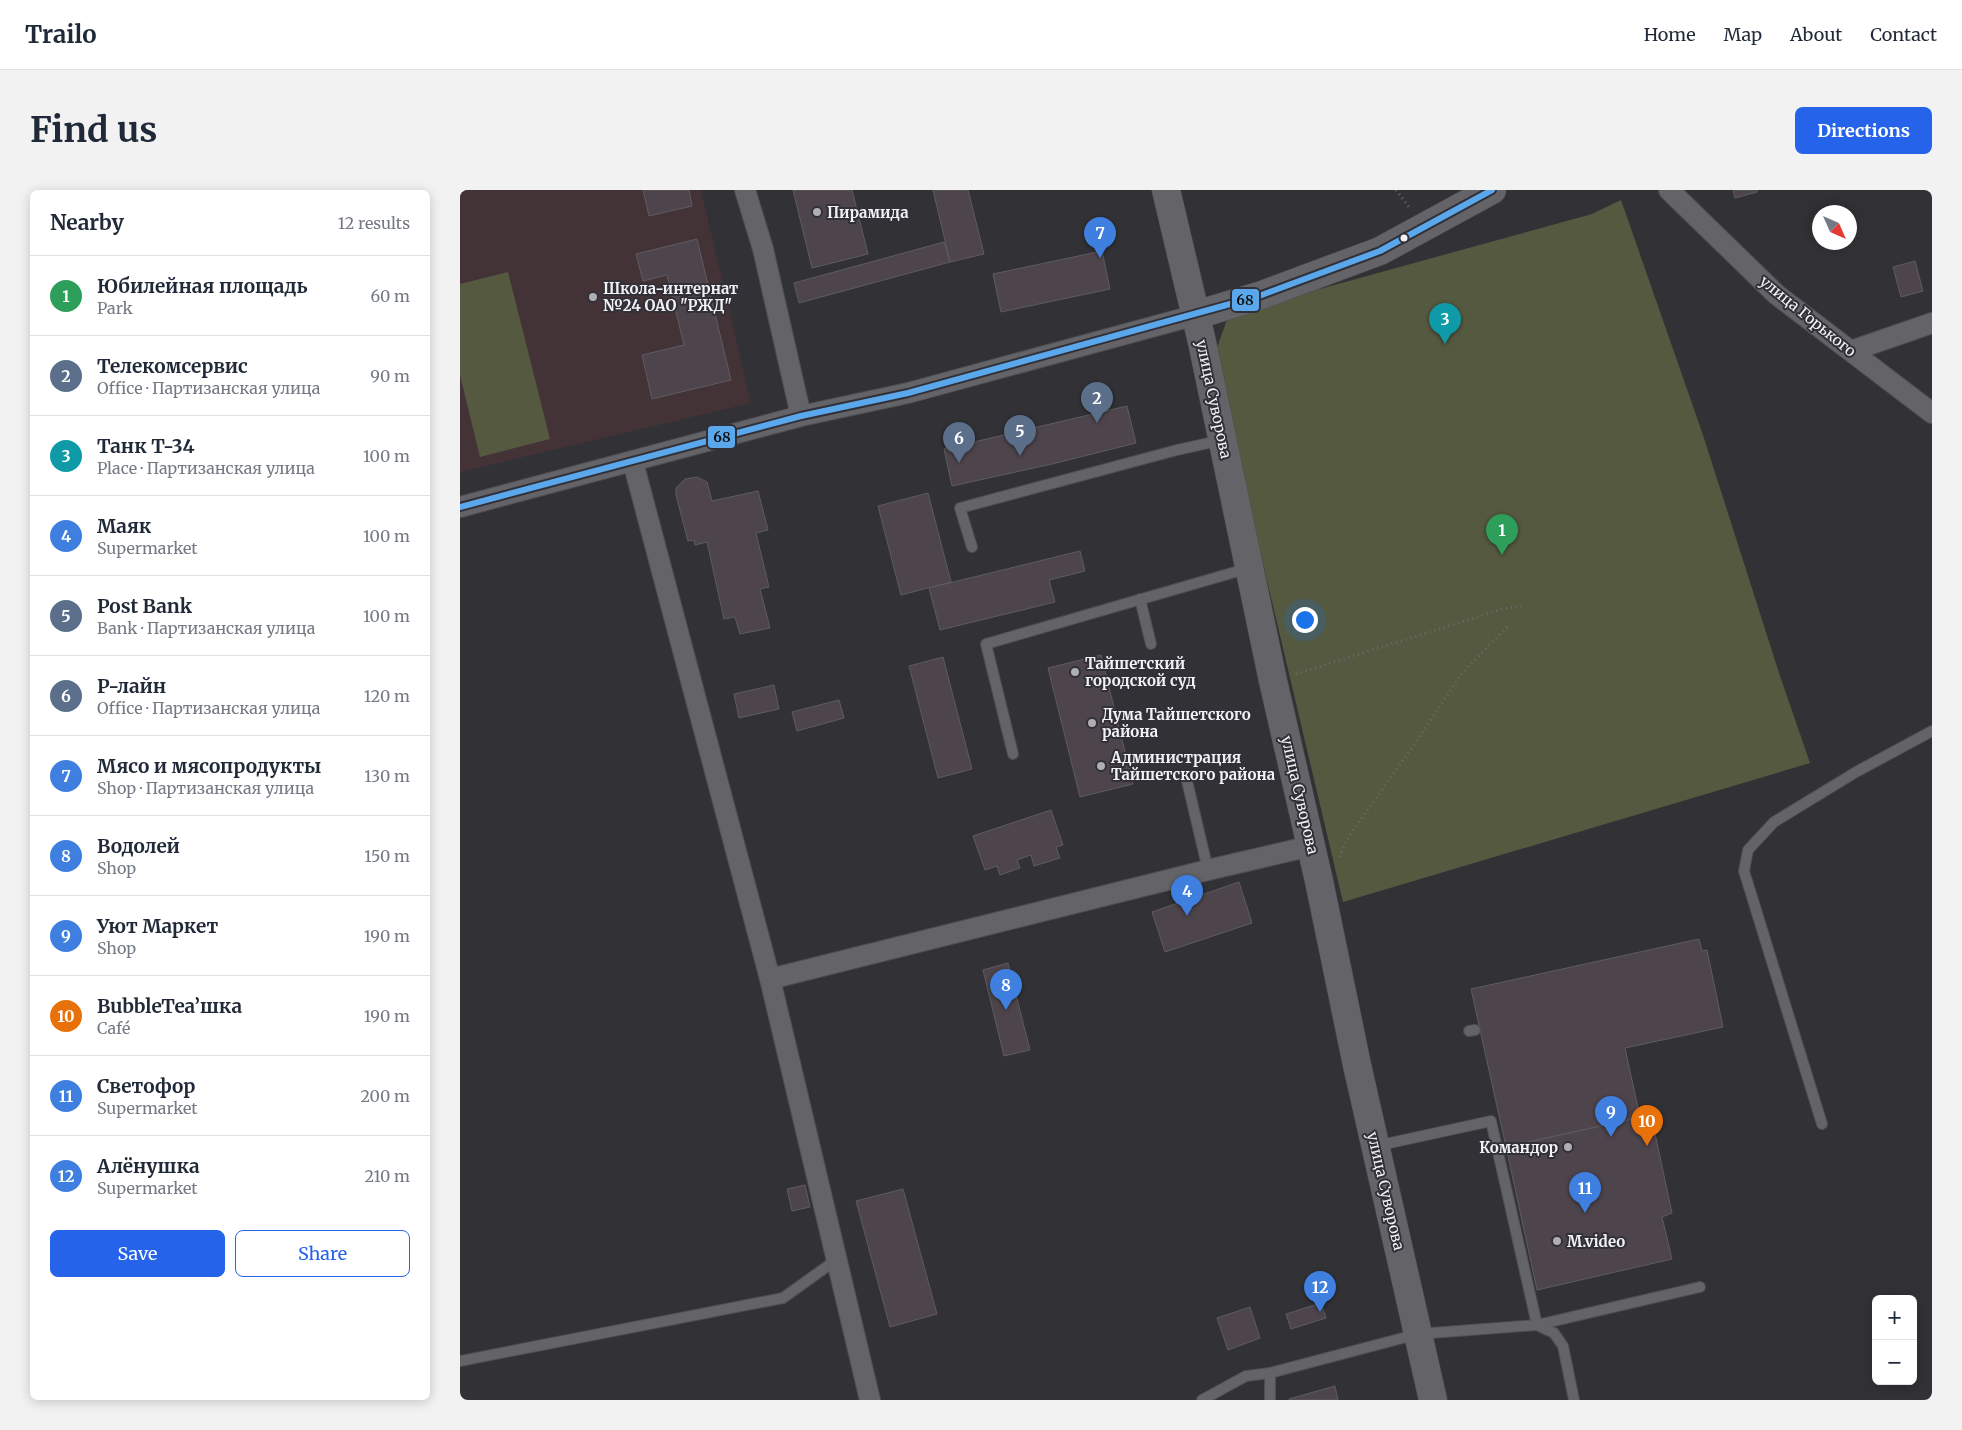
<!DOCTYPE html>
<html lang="en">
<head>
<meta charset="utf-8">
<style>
	body { margin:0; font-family:Merriweather,serif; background:#f2f2f3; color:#1f2937 }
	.controls { position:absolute; right:15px; bottom:15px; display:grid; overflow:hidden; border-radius:8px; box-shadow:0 2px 12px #0003 }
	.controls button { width:45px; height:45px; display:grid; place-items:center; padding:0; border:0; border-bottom:1px solid #e0e1e3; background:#fff; color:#1f2937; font:25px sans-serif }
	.compass { position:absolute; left:1352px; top:15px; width:45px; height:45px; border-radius:50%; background:#fff; box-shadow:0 2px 12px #0003; rotate:135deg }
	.you { position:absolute; left:844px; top:429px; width:18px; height:18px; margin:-12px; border:4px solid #fff; border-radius:50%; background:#1a73e8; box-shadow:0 0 0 8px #1a73e833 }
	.badge { display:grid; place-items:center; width:32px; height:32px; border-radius:50%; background:#2563eb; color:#fff; font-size:16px; font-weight:700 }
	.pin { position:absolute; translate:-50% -41px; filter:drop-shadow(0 1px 2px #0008) }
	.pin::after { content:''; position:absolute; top:26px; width:18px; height:15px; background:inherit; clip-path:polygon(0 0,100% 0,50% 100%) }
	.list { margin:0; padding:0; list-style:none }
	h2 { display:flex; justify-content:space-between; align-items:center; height:65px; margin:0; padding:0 20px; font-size:21px }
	h2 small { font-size:16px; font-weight:400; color:#747a83 }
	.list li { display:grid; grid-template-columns:32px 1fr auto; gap:15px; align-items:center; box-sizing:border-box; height:80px; padding:0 20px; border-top:1px solid #e0e1e3 }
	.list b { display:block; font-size:19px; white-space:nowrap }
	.list p { margin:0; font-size:16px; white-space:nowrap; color:#747a83 }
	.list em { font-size:16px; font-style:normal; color:#747a83 }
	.actions { display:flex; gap:10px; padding:15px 20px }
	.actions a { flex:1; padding:11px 0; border:1px solid #2563eb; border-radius:8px; text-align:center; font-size:18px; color:#2563eb }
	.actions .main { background:#2563eb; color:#fff }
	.map { position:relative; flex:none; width:1472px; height:1210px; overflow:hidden; border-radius:8px }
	header { display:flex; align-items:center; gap:30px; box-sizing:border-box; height:70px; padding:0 25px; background:#fff; border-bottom:1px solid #e0e1e3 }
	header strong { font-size:24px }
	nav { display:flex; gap:28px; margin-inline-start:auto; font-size:18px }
	.intro { display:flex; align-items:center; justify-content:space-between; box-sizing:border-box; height:120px; padding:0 30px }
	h1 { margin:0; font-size:35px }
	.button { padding:12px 22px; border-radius:8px; background:#2563eb; color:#fff; font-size:18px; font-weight:700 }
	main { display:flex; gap:30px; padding:0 30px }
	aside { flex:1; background:#fff; border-radius:8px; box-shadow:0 2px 12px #0003 }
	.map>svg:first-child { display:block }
	.education { fill:#443336 }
	.green { fill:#555940 }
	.building { fill:#4e454c; stroke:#5d5c5f }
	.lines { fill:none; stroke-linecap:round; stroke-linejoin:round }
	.lane-casing { stroke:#4e4e51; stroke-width:12 }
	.street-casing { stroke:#4e4e51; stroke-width:22 }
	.secondary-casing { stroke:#4e4e51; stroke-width:29 }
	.path { stroke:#6b6b6e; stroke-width:3; stroke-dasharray:1 4; stroke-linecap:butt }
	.lane { stroke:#636368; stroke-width:10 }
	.street { stroke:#636368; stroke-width:20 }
	.secondary { stroke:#636368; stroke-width:28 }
	.bus-1-casing { stroke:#313038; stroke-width:10 }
	.bus-1 { stroke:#5aa8eb; stroke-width:6 }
	.poi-dot { fill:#aeaeb3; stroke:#313038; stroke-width:2 }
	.bus-dot { fill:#f1f1f6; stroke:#313038; stroke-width:2 }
	.labels { text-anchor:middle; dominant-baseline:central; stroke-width:4; stroke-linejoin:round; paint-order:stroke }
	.poi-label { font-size:15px; font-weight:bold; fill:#f1f1f6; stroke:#313038; text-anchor:start }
	.street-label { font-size:15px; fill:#f1f1f6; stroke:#313038 }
	.line-badge { stroke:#313038; stroke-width:2 }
	.pale-badge-label { font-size:14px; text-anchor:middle; font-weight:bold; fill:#111 }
</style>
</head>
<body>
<header>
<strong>Trailo</strong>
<nav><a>Home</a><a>Map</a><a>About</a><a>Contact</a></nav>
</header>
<div class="intro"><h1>Find us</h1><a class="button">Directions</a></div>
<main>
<aside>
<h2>Nearby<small>12 results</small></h2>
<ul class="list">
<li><span class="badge" style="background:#2e9e5b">1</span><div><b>Юбилейная площадь</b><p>Park</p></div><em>60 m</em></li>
<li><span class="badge" style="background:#5c6f8a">2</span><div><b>Телекомсервис</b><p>Office · Партизанская улица</p></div><em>90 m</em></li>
<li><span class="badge" style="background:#0f9aa8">3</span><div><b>Танк Т-34</b><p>Place · Партизанская улица</p></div><em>100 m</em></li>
<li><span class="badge" style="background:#3f7fe0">4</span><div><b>Маяк</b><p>Supermarket</p></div><em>100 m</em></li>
<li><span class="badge" style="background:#5c6f8a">5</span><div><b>Post Bank</b><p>Bank · Партизанская улица</p></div><em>100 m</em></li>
<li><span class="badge" style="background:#5c6f8a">6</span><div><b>Р-лайн</b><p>Office · Партизанская улица</p></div><em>120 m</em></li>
<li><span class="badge" style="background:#3f7fe0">7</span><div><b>Мясо и мясопродукты</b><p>Shop · Партизанская улица</p></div><em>130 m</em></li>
<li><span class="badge" style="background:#3f7fe0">8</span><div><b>Водолей</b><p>Shop</p></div><em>150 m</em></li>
<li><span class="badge" style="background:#3f7fe0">9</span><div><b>Уют Маркет</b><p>Shop</p></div><em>190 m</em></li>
<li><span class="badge" style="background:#e8710a">10</span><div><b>BubbleTea’шка</b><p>Café</p></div><em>190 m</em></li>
<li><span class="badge" style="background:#3f7fe0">11</span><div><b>Светофор</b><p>Supermarket</p></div><em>200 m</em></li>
<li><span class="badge" style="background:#3f7fe0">12</span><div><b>Алёнушка</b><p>Supermarket</p></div><em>210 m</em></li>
</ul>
<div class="actions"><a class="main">Save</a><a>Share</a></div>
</aside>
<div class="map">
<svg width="1472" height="1210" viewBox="0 0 1472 1210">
	<rect width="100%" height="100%" fill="#323236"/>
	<!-- education -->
	<polygon class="education" points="0,0 241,0 291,213 0,282"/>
	<!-- green -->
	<g class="green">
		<polygon points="1161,10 1243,245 1320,486 1350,573 883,712 754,166 769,124 1132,24"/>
		<polygon points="48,82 90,249 20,267 0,185 0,94"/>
	</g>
	<!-- building -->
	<g class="building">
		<polygon points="183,0 229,0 232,16 189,26"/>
		<polygon points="333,0 392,0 408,64 352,78"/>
		<polygon points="473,0 508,0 524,64 490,72"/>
		<polygon points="1273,0 1297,0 1297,2 1275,8"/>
		<polygon points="237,49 271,190 192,209 182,165 224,155 207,85 183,91 176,64"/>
		<polygon points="484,52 490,72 339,113 334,93"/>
		<polygon points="642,61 650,99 541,122 533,84"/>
		<polygon points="1455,71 1463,101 1441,107 1433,77"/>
		<polygon points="667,216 676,253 592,274 492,296 484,259"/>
		<polygon points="237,287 247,292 252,311 298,301 308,340 296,343 309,397 300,399 310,438 280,444 275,427 264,429 247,352 235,355 234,350 228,351 216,305 216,298 225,289"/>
		<polygon points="468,303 491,392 441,405 418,316"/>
		<polygon points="620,361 625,381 589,390 595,412 480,440 469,398"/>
		<polygon points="641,465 673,594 620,607 588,478"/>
		<polygon points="483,467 512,579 478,588 449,476"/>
		<polygon points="314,495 319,519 279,528 274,504"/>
		<polygon points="379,510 384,528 337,541 332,522"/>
		<polygon points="591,620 603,655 596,657 600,668 574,676 571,665 557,670 560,678 540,685 537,676 525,680 513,646"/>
		<polygon points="779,692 792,733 705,762 692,722"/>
		<polygon points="1239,749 1242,761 1247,760 1263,837 1165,858 1180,927 1046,957 1011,799"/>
		<polygon points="548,773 570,860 544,866 523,780"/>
		<polygon points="1191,925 1212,1023 1202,1027 1212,1069 1077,1100 1046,957"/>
		<polygon points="345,995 350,1017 332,1021 327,999"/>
		<polygon points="443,999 477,1124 430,1137 396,1011"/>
		<polygon points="861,1113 866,1128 831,1139 826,1124"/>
		<polygon points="790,1117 800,1148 768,1160 757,1128"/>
		<polygon points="875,1196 878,1210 829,1210 829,1209"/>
	</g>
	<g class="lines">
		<!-- lane casing -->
		<g class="lane-casing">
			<g id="lane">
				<polyline points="512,357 500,318 717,260 762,250"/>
				<polyline points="680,409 691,454"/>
				<polyline points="553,564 526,454 789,378"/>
				<polyline points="727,591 748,680"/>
				<polyline points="1009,841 1015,840"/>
				<polyline points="1362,934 1284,681 1288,660 1314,632 1396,582 1472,541"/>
				<polyline points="916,956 1031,931 1077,1135 1240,1097"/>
				<polyline points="0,1171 323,1108 376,1070"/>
				<polyline points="742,1210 786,1186 810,1183 958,1144 1077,1135 1094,1143 1103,1156 1114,1210"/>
				<polyline points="810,1210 810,1183"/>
			</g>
		</g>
		<!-- street casing -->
		<g class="street-casing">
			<g id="street">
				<polyline points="285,0 303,59 341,226"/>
				<polyline points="1209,0 1317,105 1472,223"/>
				<polyline points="1391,161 1472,133"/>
				<polyline points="173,272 310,789 410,1210"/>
				<polyline points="0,317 341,226 448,203 736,125"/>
				<polyline points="310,789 748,680 851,656"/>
			</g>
		</g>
		<!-- secondary casing -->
		<g class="secondary-casing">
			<g id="secondary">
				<polyline points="706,0 742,152 813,491 859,691 897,875 973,1210"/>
				<polyline points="736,125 799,106 920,61 1032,0"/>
			</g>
		</g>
		<!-- path -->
		<g class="path">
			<polyline points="936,0 949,17"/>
			<polyline points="836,484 1043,419 1063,416"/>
			<polyline points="879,667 889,646 951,559 1002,483 1048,436"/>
		</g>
		<!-- lane -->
		<use href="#lane" class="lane"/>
		<!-- street -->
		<use href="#street" class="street"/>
		<!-- secondary -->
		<use href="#secondary" class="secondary"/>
		<!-- bus-1 casing -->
		<g class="bus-1-casing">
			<polyline id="bus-1" points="0,317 341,226 448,203 799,106 920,61 1032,0"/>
		</g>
		<!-- bus-1 -->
		<use href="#bus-1" class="bus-1"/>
	</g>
	<!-- markers -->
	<g class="poi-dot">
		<circle cx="357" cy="22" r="5"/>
		<circle cx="133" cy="107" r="5"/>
		<circle cx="615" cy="482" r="5"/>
		<circle cx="632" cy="533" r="5"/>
		<circle cx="641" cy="576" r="5"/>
		<circle cx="1108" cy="957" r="5"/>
		<circle cx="1097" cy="1051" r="5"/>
	</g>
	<circle class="bus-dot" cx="944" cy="48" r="4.5"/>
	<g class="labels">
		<!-- poi labels -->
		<g class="poi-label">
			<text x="367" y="22">Пирамида</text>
			<text x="143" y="98">Школа-интернат<tspan x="143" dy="17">№24 ОАО "РЖД"</tspan></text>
			<text x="625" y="473">Тайшетский<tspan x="625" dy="17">городской суд</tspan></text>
			<text x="642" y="524">Дума Тайшетского<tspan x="642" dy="17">района</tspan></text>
			<text x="651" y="567">Администрация<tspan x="651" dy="17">Тайшетского района</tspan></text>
			<text x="1098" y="957" text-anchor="end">Командор</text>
			<text x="1107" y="1051">M.video</text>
		</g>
		<!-- street labels -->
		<g class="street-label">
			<text transform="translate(1348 126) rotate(39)">улица Горького</text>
			<text transform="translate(754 209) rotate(78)">улица Суворова</text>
			<text transform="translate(840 605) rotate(77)">улица Суворова</text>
			<text transform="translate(926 1001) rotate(77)">улица Суворова</text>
		</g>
	</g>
	<g class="line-badge">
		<rect x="771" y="98" width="29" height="24" rx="5" fill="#5aa8eb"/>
		<rect x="247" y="235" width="29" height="24" rx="5" fill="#5aa8eb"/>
	</g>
	<g class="pale-badge-label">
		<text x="785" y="115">68</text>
		<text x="262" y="252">68</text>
	</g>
</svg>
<div class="controls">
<button>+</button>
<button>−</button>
</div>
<svg class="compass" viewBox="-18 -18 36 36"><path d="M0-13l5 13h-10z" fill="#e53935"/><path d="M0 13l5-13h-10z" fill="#747a83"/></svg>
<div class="you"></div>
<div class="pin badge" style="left:1042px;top:365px;background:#2e9e5b">1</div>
<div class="pin badge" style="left:637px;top:233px;background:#5c6f8a">2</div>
<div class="pin badge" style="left:985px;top:154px;background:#0f9aa8">3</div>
<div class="pin badge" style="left:727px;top:726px;background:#3f7fe0">4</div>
<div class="pin badge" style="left:560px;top:266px;background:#5c6f8a">5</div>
<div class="pin badge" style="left:499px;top:273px;background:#5c6f8a">6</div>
<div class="pin badge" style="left:640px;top:68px;background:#3f7fe0">7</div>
<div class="pin badge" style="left:546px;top:820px;background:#3f7fe0">8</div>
<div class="pin badge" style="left:1151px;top:947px;background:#3f7fe0">9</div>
<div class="pin badge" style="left:1187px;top:956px;background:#e8710a">10</div>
<div class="pin badge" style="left:1125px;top:1023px;background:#3f7fe0">11</div>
<div class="pin badge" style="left:860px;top:1122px;background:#3f7fe0">12</div>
</div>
</main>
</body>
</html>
